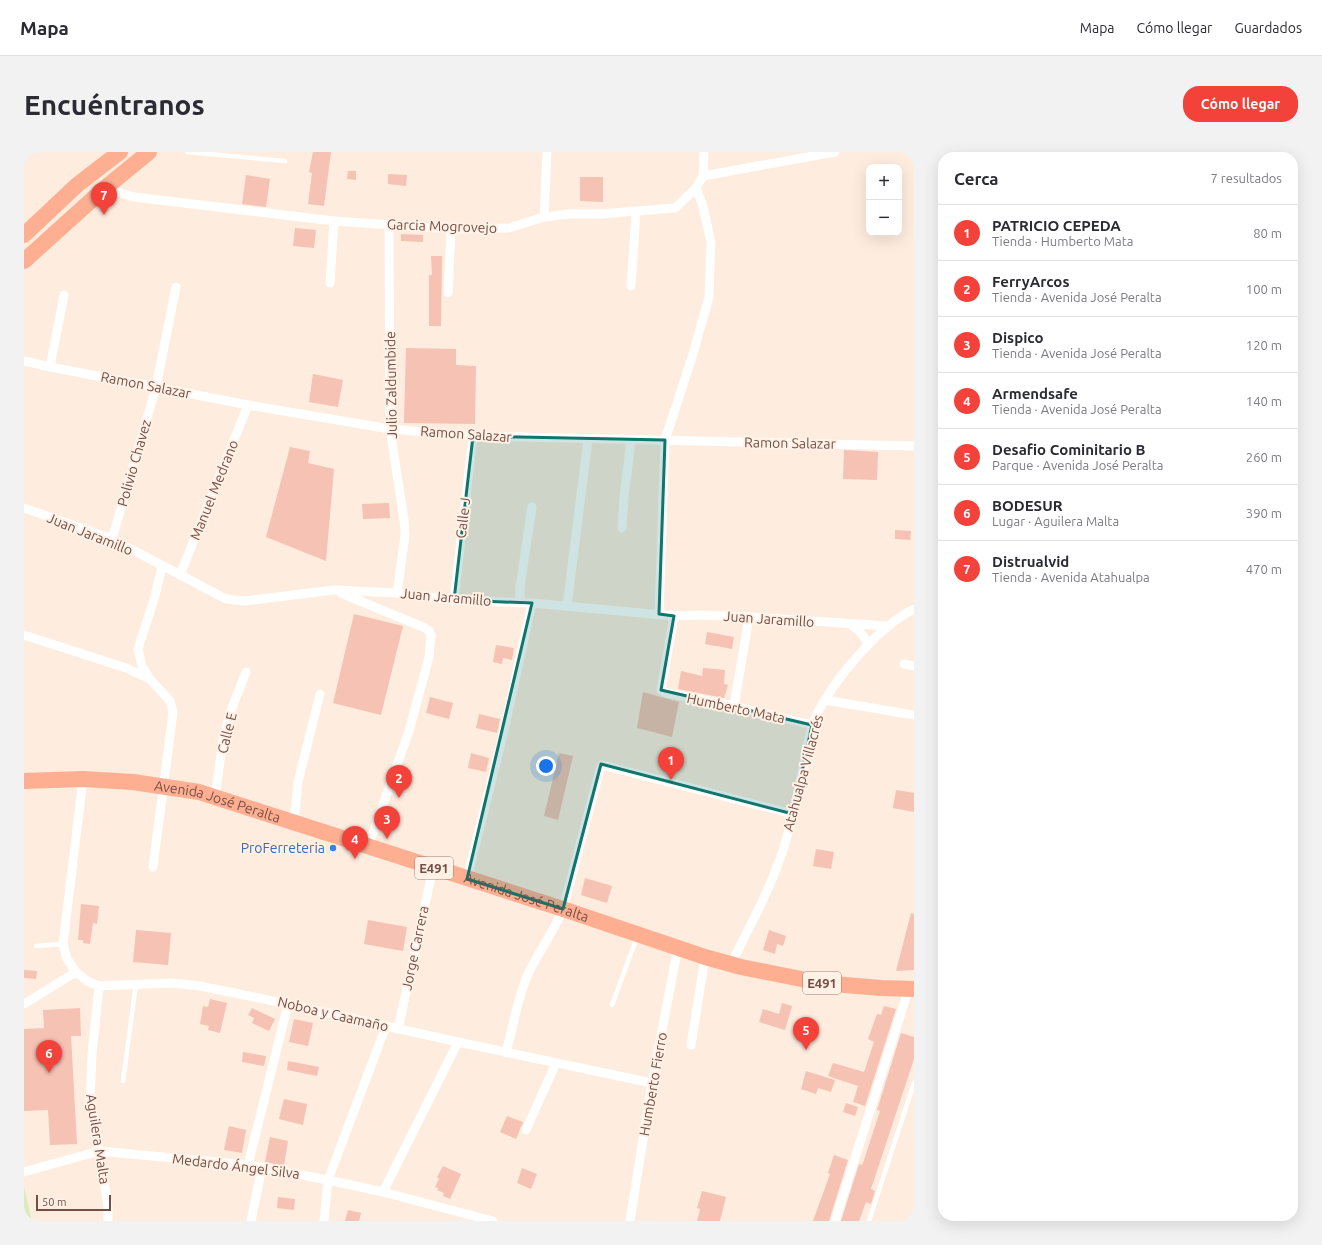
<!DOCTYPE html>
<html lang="es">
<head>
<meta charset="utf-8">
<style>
	body { margin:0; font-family:Ubuntu,sans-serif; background:#f2f2f3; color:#2b2b33 }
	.controls { position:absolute; right:12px; top:12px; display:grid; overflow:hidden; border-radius:8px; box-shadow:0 4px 16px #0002 }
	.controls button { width:36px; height:36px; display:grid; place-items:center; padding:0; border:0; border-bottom:1px solid #e1e1e2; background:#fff; color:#2b2b33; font:20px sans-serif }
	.scale { position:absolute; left:12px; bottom:10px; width:75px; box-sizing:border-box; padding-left:4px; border:2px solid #764e45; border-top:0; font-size:11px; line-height:14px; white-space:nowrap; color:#764e45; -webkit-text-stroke:3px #fff1e6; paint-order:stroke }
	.you { position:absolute; left:522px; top:614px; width:14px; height:14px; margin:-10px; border:3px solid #fff; border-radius:50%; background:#1a73e8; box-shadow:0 0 0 6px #1a73e833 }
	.badge { display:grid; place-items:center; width:26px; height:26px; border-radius:50%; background:#f24239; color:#fff; font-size:13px; font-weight:700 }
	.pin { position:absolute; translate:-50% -33px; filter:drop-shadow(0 1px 2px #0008) }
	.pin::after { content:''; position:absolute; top:21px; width:14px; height:12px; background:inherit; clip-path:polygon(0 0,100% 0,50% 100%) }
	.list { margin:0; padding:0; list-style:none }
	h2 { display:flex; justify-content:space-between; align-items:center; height:52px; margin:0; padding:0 16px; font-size:17px }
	h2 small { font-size:13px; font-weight:400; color:#7c7c81 }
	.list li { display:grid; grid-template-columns:26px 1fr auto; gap:12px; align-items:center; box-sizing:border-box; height:56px; padding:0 16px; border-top:1px solid #e1e1e2 }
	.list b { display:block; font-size:15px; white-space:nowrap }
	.list p { margin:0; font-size:13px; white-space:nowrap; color:#7c7c81 }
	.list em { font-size:13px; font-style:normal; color:#7c7c81 }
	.map { position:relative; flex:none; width:890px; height:1069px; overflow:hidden; border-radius:16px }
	header { display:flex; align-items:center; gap:24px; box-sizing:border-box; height:56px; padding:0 20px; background:#fff; border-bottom:1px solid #e1e1e2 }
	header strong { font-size:19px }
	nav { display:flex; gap:22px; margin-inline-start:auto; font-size:14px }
	.intro { display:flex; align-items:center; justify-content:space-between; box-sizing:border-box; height:96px; padding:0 24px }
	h1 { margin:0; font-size:28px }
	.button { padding:10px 18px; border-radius:16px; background:#f24239; color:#fff; font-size:14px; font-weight:700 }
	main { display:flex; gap:24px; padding:0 24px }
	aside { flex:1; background:#fff; border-radius:16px; box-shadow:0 4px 16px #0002 }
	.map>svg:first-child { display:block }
	.green { fill:#d8ecbc }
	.building { fill:#f5c2b4 }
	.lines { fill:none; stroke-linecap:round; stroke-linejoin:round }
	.service { stroke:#fff; stroke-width:4.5 }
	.minor { stroke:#fff; stroke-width:9 }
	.trunk { stroke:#feaf92; stroke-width:16 }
	.marked { fill:#0f766e; fill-opacity:0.2; stroke:#0f766e; stroke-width:3; stroke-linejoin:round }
	.shop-dot { fill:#3f7fe0; stroke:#fff1e6; stroke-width:1.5 }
	.labels { text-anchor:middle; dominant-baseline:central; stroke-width:4; stroke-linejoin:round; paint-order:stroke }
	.shield { fill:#fff1e6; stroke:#9f7f75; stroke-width:1 }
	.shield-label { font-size:13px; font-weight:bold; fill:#764e45 }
	.street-label { font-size:14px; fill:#764e45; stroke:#fff1e6 }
	.shop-label { font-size:14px; fill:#366cbe; stroke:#fff1e6; text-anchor:end }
</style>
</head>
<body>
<header>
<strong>Mapa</strong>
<nav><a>Mapa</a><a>Cómo llegar</a><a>Guardados</a></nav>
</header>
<div class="intro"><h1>Encuéntranos</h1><a class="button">Cómo llegar</a></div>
<main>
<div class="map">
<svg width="890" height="1069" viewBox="0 0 890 1069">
	<rect width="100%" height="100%" fill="#feecde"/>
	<!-- green -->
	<polygon class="green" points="0,1035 8,1069 0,1069"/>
	<!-- building -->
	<g class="building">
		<polygon points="289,0 307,0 300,54 284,52 288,21 285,20"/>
		<polygon points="324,19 332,19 332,28 323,27"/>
		<polygon points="364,22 383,23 382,34 364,32"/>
		<polygon points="222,23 246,27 242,55 218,52"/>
		<polygon points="556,25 579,25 579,50 556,49"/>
		<polygon points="271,76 292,78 290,96 269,94"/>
		<polygon points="377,82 399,83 399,90 377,89"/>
		<polygon points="407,104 418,104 417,174 405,174 405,123 408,123"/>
		<polygon points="382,196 432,197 432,213 452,214 451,272 380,271"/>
		<polygon points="289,222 319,228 314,255 285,250"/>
		<polygon points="266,295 286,299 284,311 310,317 302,409 242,385"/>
		<polygon points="820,298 854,300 853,328 819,327"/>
		<polygon points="365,351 366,366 339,367 338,352"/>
		<polygon points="871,378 887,379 886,388 871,387"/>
		<polygon points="330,462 379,474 357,563 309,551"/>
		<polygon points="683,480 710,485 708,497 681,492"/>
		<polygon points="472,493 490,496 488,508 479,506 478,512 469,510"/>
		<polygon points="679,516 701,518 700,532 704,533 700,546 654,537 657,519 678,524"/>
		<polygon points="619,540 655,550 648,585 613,576"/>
		<polygon points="406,545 429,551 425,567 402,561"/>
		<polygon points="455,562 476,567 473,581 452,576"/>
		<polygon points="447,601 465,606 462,620 444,616"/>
		<polygon points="535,601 549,604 534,668 520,664"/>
		<polygon points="872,638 890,641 890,660 869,656"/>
		<polygon points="792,697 810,700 807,717 789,714"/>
		<polygon points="561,726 588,734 583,751 557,743"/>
		<polygon points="57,752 75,754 73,772 69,771 66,792 59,791 59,788 54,788"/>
		<polygon points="887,761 890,762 890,818 872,819"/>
		<polygon points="344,768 383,775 379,799 340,792"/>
		<polygon points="112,778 147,781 144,813 109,810"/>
		<polygon points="745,778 762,784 759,794 753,792 751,802 739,798"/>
		<polygon points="0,818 13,819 12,827 0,826"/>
		<polygon points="186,847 203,851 196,881 184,878 185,874 176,872 179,854 184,855"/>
		<polygon points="758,851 768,854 761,878 735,870 739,857 755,862"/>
		<polygon points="860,854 872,857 841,954 829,950 834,934 804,924 809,911 840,920 850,890 844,887 853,862 857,863"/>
		<polygon points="56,856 57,884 47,884 53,992 26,993 24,958 0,959 0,877 20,876 19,858"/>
		<polygon points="228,856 251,867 245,879 228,871 230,866 224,863"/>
		<polygon points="270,867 289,871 284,894 265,890"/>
		<polygon points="877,881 890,885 890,907 847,1037 851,1039 847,1052 842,1050 835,1069 817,1069 835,1012 838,1013 839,1011 856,959 853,958"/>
		<polygon points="219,900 242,904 240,914 218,910"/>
		<polygon points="264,909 295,915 293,924 263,918"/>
		<polygon points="782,919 811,928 807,940 794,936 792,942 777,937"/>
		<polygon points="260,947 283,952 279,973 255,967"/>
		<polygon points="822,951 834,955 831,964 819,960"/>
		<polygon points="483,964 499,970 492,987 476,980"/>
		<polygon points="205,974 222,978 218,1001 200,998"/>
		<polygon points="246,985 264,989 260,1014 241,1010"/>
		<polygon points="810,1003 824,1008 805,1069 789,1069 806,1022 804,1021"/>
		<polygon points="419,1014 437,1022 426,1047 419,1044 420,1041 413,1038 414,1036 411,1035 415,1027 413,1025"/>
		<polygon points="498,1016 513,1022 507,1037 493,1031"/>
		<polygon points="678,1039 702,1045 696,1069 673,1069 676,1057 673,1056"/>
		<polygon points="254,1045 271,1047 270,1058 253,1056"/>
		<polygon points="324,1058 337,1061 335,1069 321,1069"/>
	</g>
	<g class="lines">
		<!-- service -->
		<g class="service">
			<polyline points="163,0 261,9"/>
			<polyline points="12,794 39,792"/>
			<polyline points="588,853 613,785"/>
			<polyline points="99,929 112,832"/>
			<polyline points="845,1069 890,931"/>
		</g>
		<!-- minor -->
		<g class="minor">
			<polyline points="679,24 811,0"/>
			<polyline points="81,36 110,45 310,69 427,77 485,76 520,65 546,62 576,62 651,56 672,36 679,24 680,0"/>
			<polyline points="520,65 523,0"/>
			<polyline points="365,72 366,277 380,368 381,383 373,441"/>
			<polyline points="306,131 310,69"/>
			<polyline points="607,134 612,60"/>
			<polyline points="424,141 427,77"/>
			<polyline points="0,209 26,215 132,235 224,253 366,277 449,284 890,294"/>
			<polyline points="26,215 40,143"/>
			<polyline points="0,356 88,387 202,447 221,449 310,438 373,441 430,448 508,451 650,464 674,463 725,465 864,474"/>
			<polyline points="598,376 600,345 606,297 606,287"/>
			<polyline points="88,387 132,235 152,135"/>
			<polyline points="156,423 224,253"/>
			<polyline points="317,441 401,476 405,479 407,483 405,505 385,579 344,695"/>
			<polyline points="430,448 449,284"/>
			<polyline points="496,451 496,435 508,355"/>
			<polyline points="543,454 564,287"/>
			<polyline points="635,462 641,288 669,202 685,145 687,90 678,51 672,36"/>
			<polyline points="650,464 637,538 643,541 710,554 788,573"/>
			<polyline points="826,472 836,480 845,492"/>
			<polyline points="0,483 102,516 126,527"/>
			<polyline points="880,512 890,514"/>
			<polyline points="801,548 890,563"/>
			<polyline points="710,554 725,465"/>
			<polyline points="59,627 39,792 43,807 52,820 63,829 75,834 147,831 176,834 264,852 434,890 628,931"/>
			<polyline points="191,645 199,588 206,561 222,520"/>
			<polyline points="270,671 274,630 296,542"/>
			<polyline points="129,715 149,560 146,549 126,527 118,514 114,497 131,444 138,414"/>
			<polyline points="443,727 479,583 508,451"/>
			<path d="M707,812C726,774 747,736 760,695C772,655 779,614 788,573C804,534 852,476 890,457"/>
			<polyline points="75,834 68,902 66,948 84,1054 84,1069"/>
			<polyline points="0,852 52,820"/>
			<polyline points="374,877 409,716"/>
			<polyline points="667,893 681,805"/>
			<path d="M482,901C489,875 494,843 505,820C516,798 530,779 539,757L576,617L578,613L769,662"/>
			<polyline points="502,978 532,911"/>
			<polyline points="224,1013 264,852"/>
			<polyline points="0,1020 75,999 224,1013 304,1028 359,1040 469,1069"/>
			<polyline points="359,1040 434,890"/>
			<polyline points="227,1069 238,1015"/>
			<polyline points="300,1069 304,1028 362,874"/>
			<polyline points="606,1069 628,931 654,795"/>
			<polyline points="811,1069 885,836"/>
		</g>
		<!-- trunk -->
		<g class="trunk">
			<polyline points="0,83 53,33 96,0"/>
			<polyline points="0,109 81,36 125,0"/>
			<path id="s1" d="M0,629L59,627L109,630L175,640L539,757L681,805L717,815L797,831L857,836L890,837"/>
		</g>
	</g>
	<!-- marked area -->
	<path class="marked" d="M449,284L641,288L635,462L650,464L637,538L788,573L769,662L577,612L539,757L443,727L508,451L430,448Z"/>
	<!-- markers -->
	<circle class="shop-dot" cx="309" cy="696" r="4"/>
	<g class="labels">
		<!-- shield labels -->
		<g class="shield">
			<rect x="391" y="705" width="38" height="22" rx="3"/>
			<rect x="779" y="820" width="38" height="22" rx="3"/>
		</g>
		<g class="shield-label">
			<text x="410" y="716">E491</text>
			<text x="798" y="831">E491</text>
		</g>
		<!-- street labels -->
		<g class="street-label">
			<text transform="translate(418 74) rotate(2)">Garcia Mogrovejo</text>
			<text transform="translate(122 233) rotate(11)">Ramon Salazar</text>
			<text transform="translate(367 233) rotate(-91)">Julio Zaldumbide</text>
			<text transform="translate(442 282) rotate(4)">Ramon Salazar</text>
			<text transform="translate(766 291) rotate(1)">Ramon Salazar</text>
			<text transform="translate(110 311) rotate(-74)">Polivio Chavez</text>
			<text transform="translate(190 338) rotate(-68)">Manuel Medrano</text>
			<text transform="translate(439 366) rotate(-83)">Calle J</text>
			<text transform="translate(66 382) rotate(22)">Juan Jaramillo</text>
			<text transform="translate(422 445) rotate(5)">Juan Jaramillo</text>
			<text transform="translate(745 467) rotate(4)">Juan Jaramillo</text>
			<text transform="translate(712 556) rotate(12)">Humberto Mata</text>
			<text transform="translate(203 581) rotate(-76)">Calle E</text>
			<text transform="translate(779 621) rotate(-75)">Atahualpa Villacrés</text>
			<text stroke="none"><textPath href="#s1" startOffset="196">Avenida José Peralta</textPath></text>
			<text stroke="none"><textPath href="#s1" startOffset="520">Avenida José Peralta</textPath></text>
			<text transform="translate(391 796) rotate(-78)">Jorge Carrera</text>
			<text transform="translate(309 862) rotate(13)">Noboa y Caamaño</text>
			<text transform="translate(629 932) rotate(-80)">Humberto Fierro</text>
			<text transform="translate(74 987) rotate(81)">Aguilera Malta</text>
			<text transform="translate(212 1014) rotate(7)">Medardo Ángel Silva</text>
		</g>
		<!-- shop labels -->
		<g class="shop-label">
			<text x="301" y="696">ProFerreteria</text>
		</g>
	</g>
</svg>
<div class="controls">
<button>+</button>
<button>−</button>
</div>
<div class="scale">50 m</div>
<div class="you"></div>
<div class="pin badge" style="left:647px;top:628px">1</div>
<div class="pin badge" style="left:375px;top:646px">2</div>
<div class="pin badge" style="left:363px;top:687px">3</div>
<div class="pin badge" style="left:331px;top:707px">4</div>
<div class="pin badge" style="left:782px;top:898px">5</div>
<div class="pin badge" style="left:25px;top:921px">6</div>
<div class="pin badge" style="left:80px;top:63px">7</div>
</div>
<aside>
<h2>Cerca<small>7 resultados</small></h2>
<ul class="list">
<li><span class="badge">1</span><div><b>PATRICIO CEPEDA</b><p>Tienda · Humberto Mata</p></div><em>80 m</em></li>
<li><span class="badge">2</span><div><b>FerryArcos</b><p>Tienda · Avenida José Peralta</p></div><em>100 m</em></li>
<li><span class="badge">3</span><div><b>Dispico</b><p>Tienda · Avenida José Peralta</p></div><em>120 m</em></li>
<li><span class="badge">4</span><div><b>Armendsafe</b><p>Tienda · Avenida José Peralta</p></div><em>140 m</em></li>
<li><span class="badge">5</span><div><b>Desafio Cominitario B</b><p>Parque · Avenida José Peralta</p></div><em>260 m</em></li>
<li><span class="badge">6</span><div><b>BODESUR</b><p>Lugar · Aguilera Malta</p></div><em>390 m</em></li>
<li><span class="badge">7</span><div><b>Distrualvid</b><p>Tienda · Avenida Atahualpa</p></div><em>470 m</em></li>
</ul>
</aside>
</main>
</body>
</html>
